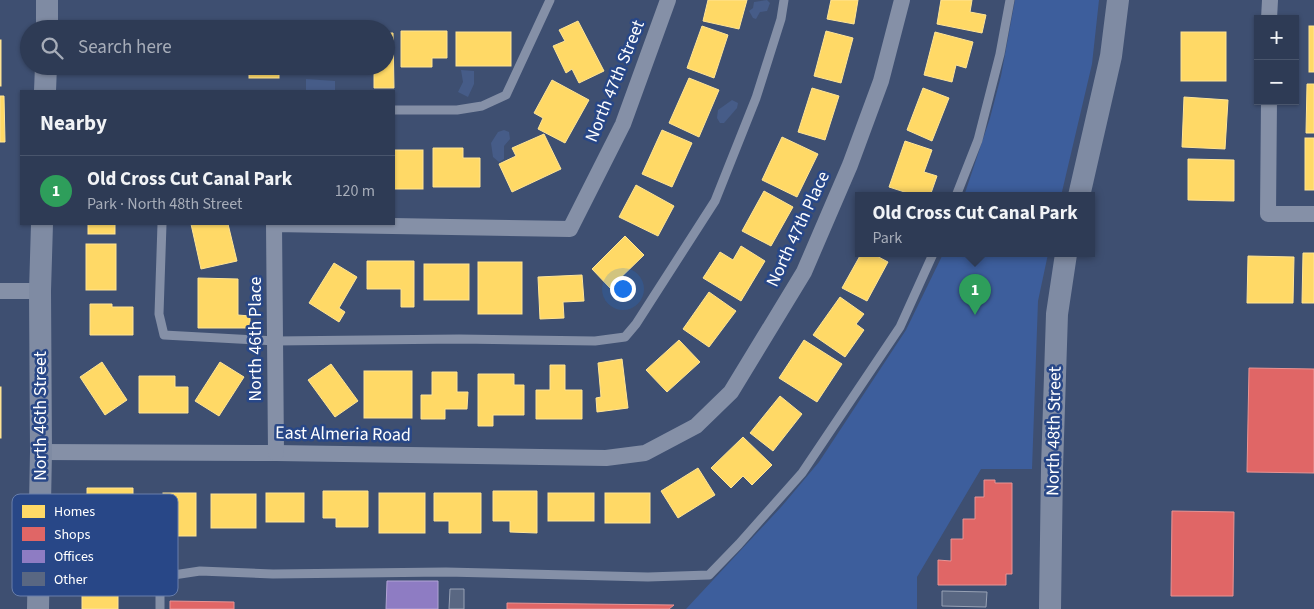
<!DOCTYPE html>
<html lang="en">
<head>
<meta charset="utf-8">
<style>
	body { margin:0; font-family:"Source Sans 3",sans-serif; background:#3a465f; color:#f1f3f6 }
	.controls { position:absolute; right:15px; top:15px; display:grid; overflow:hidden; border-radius:0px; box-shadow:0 1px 4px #0004 }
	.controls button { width:45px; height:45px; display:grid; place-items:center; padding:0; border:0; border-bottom:1px solid #49556c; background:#2e3b55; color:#f1f3f6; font:25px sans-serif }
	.you { position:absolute; left:622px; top:288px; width:18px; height:18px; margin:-12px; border:4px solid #fff; border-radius:50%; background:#1a73e8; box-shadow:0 0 0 8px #1a73e833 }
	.badge { display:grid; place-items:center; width:32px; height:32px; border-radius:50%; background:#bbc1cd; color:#fff; font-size:16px; font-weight:700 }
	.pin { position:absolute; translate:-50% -41px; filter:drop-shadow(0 1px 2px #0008) }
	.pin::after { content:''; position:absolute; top:26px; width:18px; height:15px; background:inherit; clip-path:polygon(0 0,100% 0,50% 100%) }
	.popup { position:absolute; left:855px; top:192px; width:240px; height:65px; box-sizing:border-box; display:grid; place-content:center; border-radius:0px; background:#2e3b55; filter:drop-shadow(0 1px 4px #0005); font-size:16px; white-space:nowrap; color:#a7adb9 }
	.popup b { font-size:19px; color:#f1f3f6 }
	.popup::after { content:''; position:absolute; left:50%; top:100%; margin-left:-10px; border:10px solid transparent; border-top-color:#2e3b55 }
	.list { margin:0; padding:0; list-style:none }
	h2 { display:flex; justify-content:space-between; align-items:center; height:65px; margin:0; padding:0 20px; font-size:21px }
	h2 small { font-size:16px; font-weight:400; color:#a7adb9 }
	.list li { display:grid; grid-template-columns:32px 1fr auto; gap:15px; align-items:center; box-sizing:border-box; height:70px; padding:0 20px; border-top:1px solid #49556c }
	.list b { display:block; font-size:19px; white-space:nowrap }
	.list p { margin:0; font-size:16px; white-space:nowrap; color:#a7adb9 }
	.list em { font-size:16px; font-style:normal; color:#a7adb9 }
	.icon { flex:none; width:28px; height:28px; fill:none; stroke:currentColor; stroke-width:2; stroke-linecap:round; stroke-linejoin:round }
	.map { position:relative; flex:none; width:1314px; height:609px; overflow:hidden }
	.search { position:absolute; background:#2e3b55; box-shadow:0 1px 4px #0004; left:20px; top:20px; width:375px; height:55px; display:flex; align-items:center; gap:12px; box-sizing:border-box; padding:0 18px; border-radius:28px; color:#a7adb9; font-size:19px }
	.panel { position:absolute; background:#2e3b55; box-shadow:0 1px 4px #0004; left:20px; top:90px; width:375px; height:135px; border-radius:0px }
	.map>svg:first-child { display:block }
	.green { fill:#3d5e9c }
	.water { fill:#465c88 }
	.homes { fill:#ffd966; stroke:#ffe494 }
	.shops { fill:#e06666; stroke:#e99494 }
	.offices { fill:#8e7cc3; stroke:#b0a3d5 }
	.building { fill:#596782; stroke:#98a2b5 }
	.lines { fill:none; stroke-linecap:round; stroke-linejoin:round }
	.lane { stroke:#8590a7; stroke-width:9 }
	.street { stroke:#8590a7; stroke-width:16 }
	.secondary { stroke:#7f8ba3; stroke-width:22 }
	.labels { text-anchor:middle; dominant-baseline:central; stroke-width:5; stroke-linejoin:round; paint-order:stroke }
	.street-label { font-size:18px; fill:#fff; stroke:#284787 }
	.key { fill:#284787; stroke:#687eab; stroke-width:1 }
	.key-label { font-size:14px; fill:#fff }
</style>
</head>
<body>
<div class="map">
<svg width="1314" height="609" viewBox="0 0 1314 609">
	<rect width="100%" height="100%" fill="#3e4f71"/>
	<!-- green -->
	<g class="green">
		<polygon points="1015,0 1099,0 1092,64 1061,196 964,196 990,118 1001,76"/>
		<polygon points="943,254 1048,254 1038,301 1032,469 981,469 917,577 917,609 686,609 782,506 819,462 906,330"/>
	</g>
	<!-- water -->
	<g class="water">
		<polygon points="767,0 770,3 767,11 760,12 756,19 753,18 749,11 753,8 754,2"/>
		<polygon points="461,70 474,71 474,84 468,97 458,92 463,82"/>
		<polygon points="306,79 335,81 335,91 306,91"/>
		<polygon points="732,100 738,103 737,108 724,123 720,123 717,118 718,110"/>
		<polygon points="504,130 509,132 510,139 504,146 504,159 499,162 493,157 491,143 498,132"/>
	</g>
	<!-- homes -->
	<g class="homes">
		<polygon points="708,0 747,0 739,29 703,21"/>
		<polygon points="831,0 858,0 854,24 827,19"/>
		<polygon points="941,0 972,0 970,12 986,15 982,33 937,24"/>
		<polygon points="578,21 604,71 579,83 572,69 566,73 553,46 565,41 559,30"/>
		<polygon points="702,26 728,35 714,78 687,68"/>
		<rect x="1309" y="26" width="5" height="46"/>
		<polygon points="401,31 447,31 447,58 432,58 432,67 401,67"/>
		<polygon points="826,31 853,38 841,83 814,76"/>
		<rect x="456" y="32" width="55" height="34"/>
		<polygon points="935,32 973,42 966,68 956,65 952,82 924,75"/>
		<rect x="1181" y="32" width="45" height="49"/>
		<polygon points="386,33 393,33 394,88 374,88 374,71 347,71 347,66 386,66"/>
		<rect x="0" y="40" width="1" height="46"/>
		<rect x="249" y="66" width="30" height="12"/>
		<rect x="305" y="66" width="31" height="8"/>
		<polygon points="689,78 719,90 699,137 669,123"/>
		<polygon points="552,80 589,100 565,143 538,129 543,118 534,113"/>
		<polygon points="1307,84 1314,84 1314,133 1306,133"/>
		<polygon points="812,88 839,96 825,140 798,132"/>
		<polygon points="923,88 949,98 932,141 907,130"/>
		<polygon points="0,96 4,96 5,142 0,142"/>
		<polygon points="1184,97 1228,100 1225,149 1182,147"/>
		<polygon points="662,130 692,143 672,187 642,174"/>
		<polygon points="544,134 561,169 512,192 499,164 516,156 512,148"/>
		<polygon points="782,137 818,154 797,197 762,180"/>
		<rect x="1305" y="138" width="9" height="52"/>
		<polygon points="905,141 932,150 924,172 937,176 930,196 917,196 889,187"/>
		<polygon points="433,148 463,148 463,158 480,158 480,187 433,187"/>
		<rect x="394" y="150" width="29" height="39"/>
		<polygon points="1188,159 1234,160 1234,201 1188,200"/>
		<polygon points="636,185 674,206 658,236 619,217"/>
		<polygon points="764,191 793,207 771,246 742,231"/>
		<rect x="88" y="224" width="27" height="10"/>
		<polygon points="191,224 228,224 237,261 201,269"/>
		<polygon points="625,236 644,255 610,288 592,269"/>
		<rect x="86" y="244" width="30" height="46"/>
		<polygon points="741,246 765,261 741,301 703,278 720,252 733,260"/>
		<polygon points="1303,253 1314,253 1314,303 1302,303"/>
		<polygon points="861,254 873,254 888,262 867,301 842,288"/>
		<polygon points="1248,256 1294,257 1293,303 1247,303"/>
		<polygon points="367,261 414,261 414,307 401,307 401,289 367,289"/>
		<rect x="478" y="262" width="44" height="52"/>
		<polygon points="334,263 357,277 339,308 345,312 339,322 309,303"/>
		<rect x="424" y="264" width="45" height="36"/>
		<polygon points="582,275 584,301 563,302 564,318 540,319 538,277"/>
		<polygon points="198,278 238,279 238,315 250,316 250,328 198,328"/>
		<polygon points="709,292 736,311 709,347 683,329"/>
		<polygon points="840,297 864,314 856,324 864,330 845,357 813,335"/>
		<polygon points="90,304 112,304 112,307 133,307 133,335 90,335"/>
		<polygon points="679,340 700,362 667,392 646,370"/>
		<polygon points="804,340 842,364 817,402 779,378"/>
		<polygon points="622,359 628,408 597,412 596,398 601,397 598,363"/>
		<polygon points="102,362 127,400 105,415 80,377"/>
		<polygon points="220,362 244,377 219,416 195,401"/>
		<polygon points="331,364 358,401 335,417 308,380"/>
		<polygon points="550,365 565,365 565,390 582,390 582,419 536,419 536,390 550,390"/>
		<rect x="364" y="371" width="48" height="47"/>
		<polygon points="432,372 457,372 457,392 468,392 467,409 445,409 445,419 421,419 421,395 432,395"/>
		<polygon points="478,374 514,374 514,385 524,385 524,415 493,415 493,426 478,426"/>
		<polygon points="139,376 175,376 175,387 188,387 188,413 139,413"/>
		<rect x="0" y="387" width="1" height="51"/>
		<polygon points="780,396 802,414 773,451 750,433"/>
		<polygon points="743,437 772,465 752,485 743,476 731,488 711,468"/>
		<polygon points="698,468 715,495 678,518 661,491"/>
		<polygon points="87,488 133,488 133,528 106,528 106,515 87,515"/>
		<polygon points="323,491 368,491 368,527 336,527 336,518 323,518"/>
		<polygon points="493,491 537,491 537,533 510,532 510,521 493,521"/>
		<rect x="163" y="493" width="33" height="43"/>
		<rect x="266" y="493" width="38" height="29"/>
		<rect x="379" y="493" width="46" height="40"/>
		<polygon points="434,493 481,493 481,533 449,533 449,521 434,521"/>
		<rect x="548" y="493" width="46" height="28"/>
		<rect x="605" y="493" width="45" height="30"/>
		<rect x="211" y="494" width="45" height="34"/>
		<polygon points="82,553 110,553 110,587 118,587 118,609 82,609"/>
	</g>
	<!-- shops -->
	<g class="shops">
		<polygon points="1249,368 1314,369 1314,473 1247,472"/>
		<polygon points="984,480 995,480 995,483 1012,483 1012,574 1006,574 1006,585 938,585 938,560 951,561 951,539 963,539 963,519 975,519 975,497 984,497"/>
		<polygon points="1172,511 1234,512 1233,596 1171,596"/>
		<polygon points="170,601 234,602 234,609 170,609"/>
		<polygon points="507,603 674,605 669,609 507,609"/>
	</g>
	<!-- offices -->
	<polygon class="offices" points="387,581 438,581 438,609 386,609"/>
	<!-- building -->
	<g class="building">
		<polygon points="450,589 464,589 464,609 449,609"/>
		<polygon points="942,591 987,592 986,607 942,606"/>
	</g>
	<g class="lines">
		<!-- lane -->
		<g class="lane">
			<polyline points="394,110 457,110 482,106 506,95 550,0"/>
			<polyline points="956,196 978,140 1000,54 1010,0"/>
			<polyline points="162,224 159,314 164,335 275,341 459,339 595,341 625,337 636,324 715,201 756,98 781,19 784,0"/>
			<polyline points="160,609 160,595 167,576 200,571 273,574 446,572 648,577 709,575 739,544 802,473 900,327 933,254"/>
		</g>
		<!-- street -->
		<g class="street">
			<polyline points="1269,19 1270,0"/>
			<polyline points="1269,101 1268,214 1314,214"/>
			<polyline points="0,291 40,291"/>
			<polyline points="41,452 276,453 606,458 645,453 696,426 731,392 804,272 850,165 881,81 902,0"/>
			<polyline points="276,453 274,224 570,229 623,124 668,0"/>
		</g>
		<!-- secondary -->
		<g class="secondary">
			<polyline points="47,29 47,0"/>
			<polyline points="45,91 46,66"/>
			<polyline points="1079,196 1111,56 1118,0"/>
			<polyline points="38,609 41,452 40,291 42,224"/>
			<polyline points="1050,609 1052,468 1057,314 1066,254"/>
		</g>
	</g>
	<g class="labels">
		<!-- street labels -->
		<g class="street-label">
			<text transform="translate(615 81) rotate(-68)">North 47th Street</text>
			<text transform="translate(798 229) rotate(-65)">North 47th Place</text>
			<text transform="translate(255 339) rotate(-90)">North 46th Place</text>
			<text transform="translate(40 416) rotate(-90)">North 46th Street</text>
			<text transform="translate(1054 431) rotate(-89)">North 48th Street</text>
			<text transform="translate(343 434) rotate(1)">East Almeria Road</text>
		</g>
	</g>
	<!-- legend -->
	<rect x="12" y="494" width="166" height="102" rx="8" class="key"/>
	<rect x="22" y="505" width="23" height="13" fill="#ffd966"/>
	<rect x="22" y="527" width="23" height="14" fill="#e06666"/>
	<rect x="22" y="550" width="23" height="13" fill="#8e7cc3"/>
	<rect x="22" y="572" width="23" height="14" fill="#596782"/>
	<g class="key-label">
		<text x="54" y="516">Homes</text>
		<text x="54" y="539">Shops</text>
		<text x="54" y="561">Offices</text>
		<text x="54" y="584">Other</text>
	</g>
</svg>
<div class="controls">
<button>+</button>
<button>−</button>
</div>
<div class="you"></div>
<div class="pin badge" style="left:975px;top:315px;background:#2e9e5b">1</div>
<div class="popup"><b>Old Cross Cut Canal Park</b>Park</div>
<div class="search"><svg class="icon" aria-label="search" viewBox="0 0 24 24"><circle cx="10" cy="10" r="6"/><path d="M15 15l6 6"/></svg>Search here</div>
<section class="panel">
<h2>Nearby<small></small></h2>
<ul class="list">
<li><span class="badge" style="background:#2e9e5b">1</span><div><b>Old Cross Cut Canal Park</b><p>Park · North 48th Street</p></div><em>120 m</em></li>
</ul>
</section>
</div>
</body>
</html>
